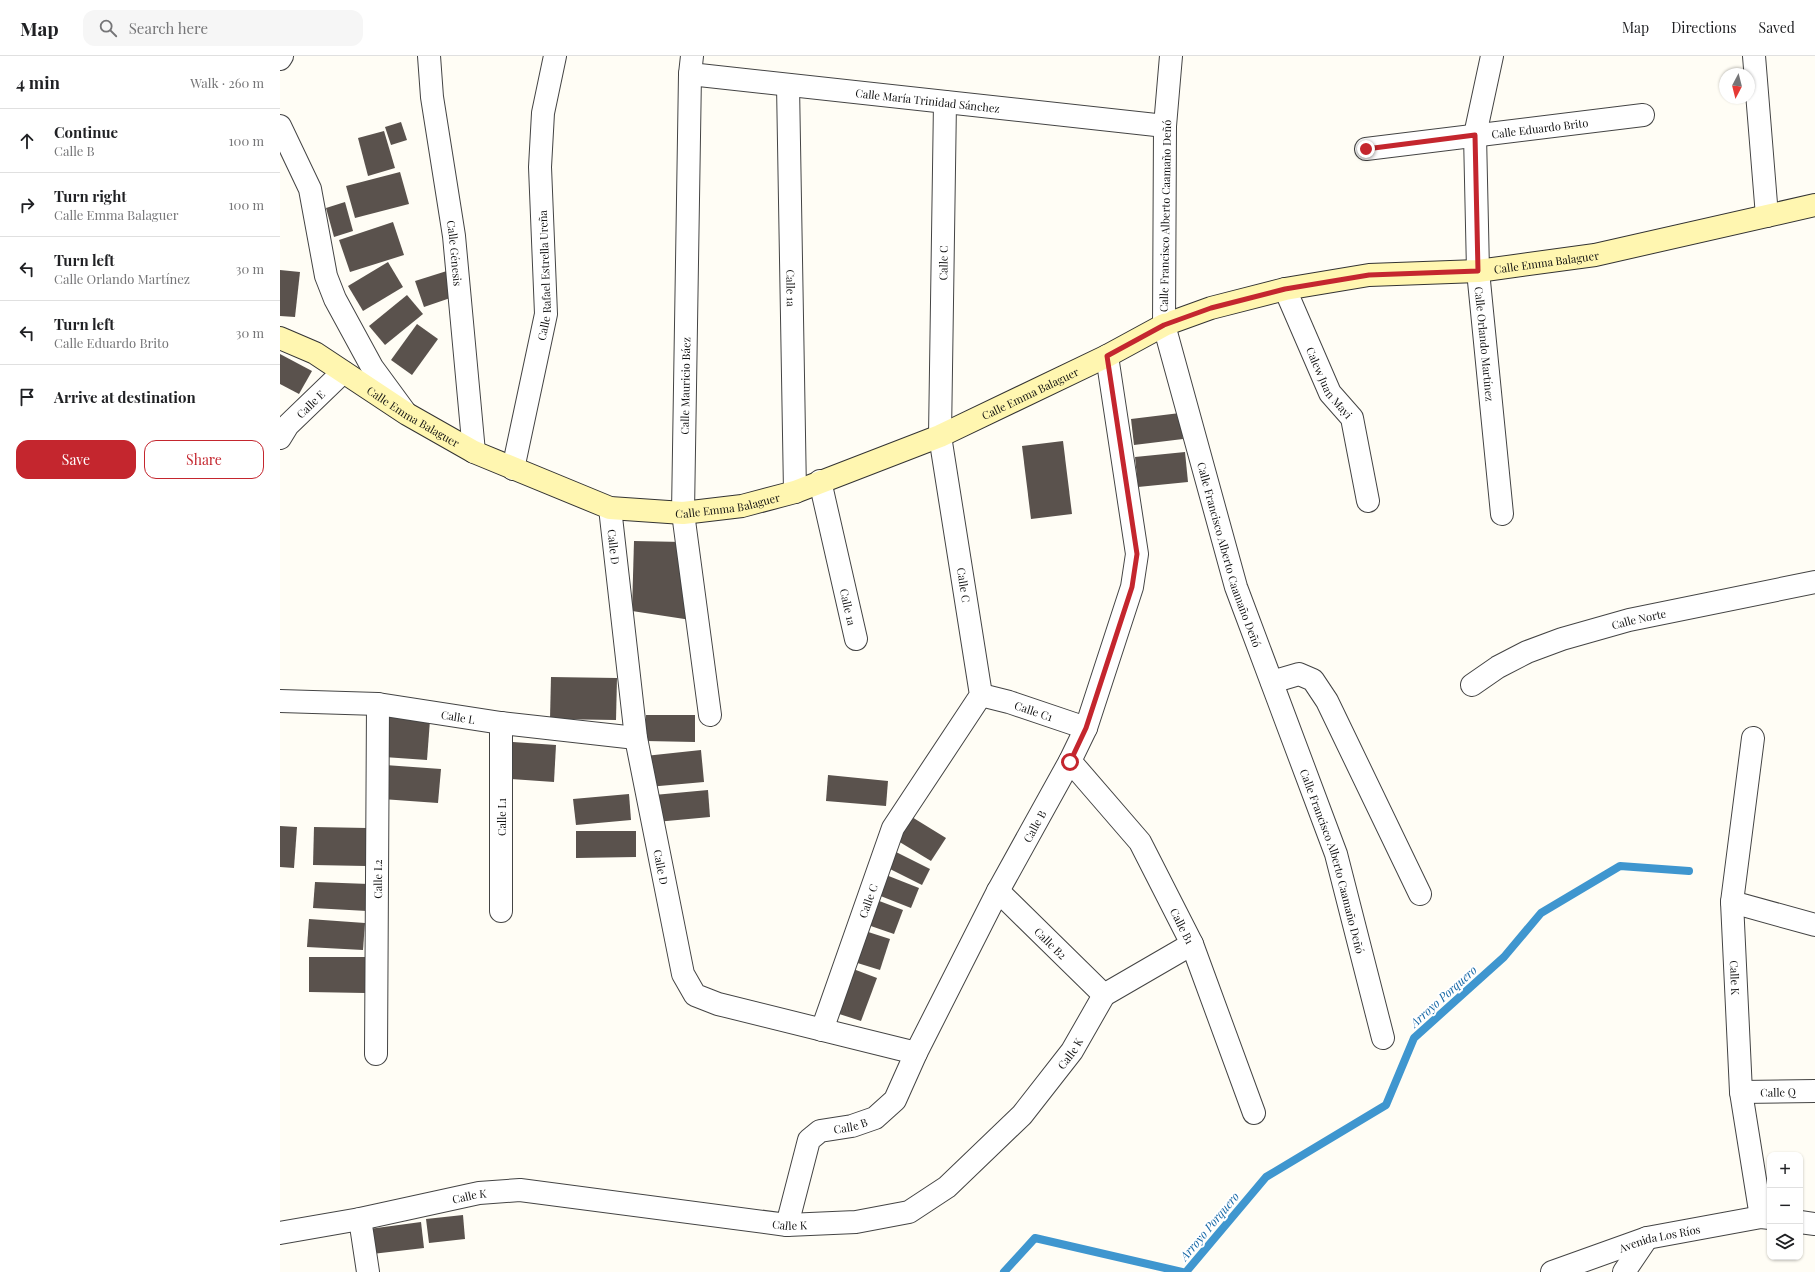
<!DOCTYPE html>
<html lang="en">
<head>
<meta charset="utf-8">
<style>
	body { margin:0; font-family:"Playfair Display",serif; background:#f6f6f6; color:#202124 }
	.controls { position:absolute; right:12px; bottom:12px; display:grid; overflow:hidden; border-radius:8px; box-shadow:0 1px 3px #0004 }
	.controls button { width:36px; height:36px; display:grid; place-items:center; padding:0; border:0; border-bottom:1px solid #e0e0e0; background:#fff; color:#202124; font:20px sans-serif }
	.compass { position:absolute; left:1439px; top:12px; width:36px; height:36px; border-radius:50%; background:#fff; box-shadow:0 1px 3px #0004; rotate:187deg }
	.stop { position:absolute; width:12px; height:12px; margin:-9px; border:3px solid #c4262e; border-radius:50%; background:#fff }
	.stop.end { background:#c4262e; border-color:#fff; box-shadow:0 1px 4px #0008 }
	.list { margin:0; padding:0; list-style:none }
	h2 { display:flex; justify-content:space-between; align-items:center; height:52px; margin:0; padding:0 16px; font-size:17px }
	h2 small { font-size:13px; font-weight:400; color:#757577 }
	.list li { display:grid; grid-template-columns:26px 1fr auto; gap:12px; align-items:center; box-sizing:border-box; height:64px; padding:0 16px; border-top:1px solid #e0e0e0 }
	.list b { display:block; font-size:15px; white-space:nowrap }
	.list p { margin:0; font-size:13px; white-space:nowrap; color:#757577 }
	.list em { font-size:13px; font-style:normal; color:#757577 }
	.actions { display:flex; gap:8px; padding:12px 16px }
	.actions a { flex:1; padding:9px 0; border:1px solid #c4262e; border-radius:12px; text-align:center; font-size:14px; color:#c4262e }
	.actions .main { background:#c4262e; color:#fff }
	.icon { flex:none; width:22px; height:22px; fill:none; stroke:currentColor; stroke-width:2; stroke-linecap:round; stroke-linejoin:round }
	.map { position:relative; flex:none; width:1535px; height:1216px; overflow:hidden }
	header { display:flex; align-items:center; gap:24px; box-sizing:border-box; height:56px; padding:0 20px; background:#fff; border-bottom:1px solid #e0e0e0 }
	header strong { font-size:19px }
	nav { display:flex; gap:22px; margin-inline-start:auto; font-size:14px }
	.search { width:280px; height:36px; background:#f6f6f6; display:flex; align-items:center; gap:10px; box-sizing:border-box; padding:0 14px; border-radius:12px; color:#757577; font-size:15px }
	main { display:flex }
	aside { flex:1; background:#fff }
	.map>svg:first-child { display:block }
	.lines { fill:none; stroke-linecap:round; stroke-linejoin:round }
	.stream { stroke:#3f96cf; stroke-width:8 }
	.building { fill:#5a524d }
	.street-casing { stroke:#444; stroke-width:24 }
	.secondary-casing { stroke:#333; stroke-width:24 }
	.street { stroke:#fff; stroke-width:22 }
	.secondary { stroke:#fff6b0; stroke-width:22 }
	.route { stroke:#c4262e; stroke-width:5 }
	.labels { text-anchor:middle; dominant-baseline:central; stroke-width:4; stroke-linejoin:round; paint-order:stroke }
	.street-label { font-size:11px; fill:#111; stroke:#fff }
	.water-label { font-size:12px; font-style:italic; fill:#1768a6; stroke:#fff }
</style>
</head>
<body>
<header>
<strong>Map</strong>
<div class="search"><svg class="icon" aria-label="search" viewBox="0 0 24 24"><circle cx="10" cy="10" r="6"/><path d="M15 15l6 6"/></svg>Search here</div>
<nav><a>Map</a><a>Directions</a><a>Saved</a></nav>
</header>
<main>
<aside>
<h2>4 min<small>Walk · 260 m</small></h2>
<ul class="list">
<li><svg class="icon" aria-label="ahead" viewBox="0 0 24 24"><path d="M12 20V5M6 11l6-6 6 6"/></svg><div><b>Continue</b><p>Calle B</p></div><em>100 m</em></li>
<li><svg class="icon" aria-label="right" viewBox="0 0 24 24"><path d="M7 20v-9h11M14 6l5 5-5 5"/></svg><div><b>Turn right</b><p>Calle Emma Balaguer</p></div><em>100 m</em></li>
<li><svg class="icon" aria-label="left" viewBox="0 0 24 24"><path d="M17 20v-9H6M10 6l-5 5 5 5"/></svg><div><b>Turn left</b><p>Calle Orlando Martínez</p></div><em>30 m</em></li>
<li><svg class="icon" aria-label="left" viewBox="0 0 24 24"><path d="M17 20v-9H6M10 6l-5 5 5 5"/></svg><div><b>Turn left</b><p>Calle Eduardo Brito</p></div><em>30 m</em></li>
<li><svg class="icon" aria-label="arrive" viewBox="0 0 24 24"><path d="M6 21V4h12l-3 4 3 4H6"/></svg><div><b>Arrive at destination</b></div></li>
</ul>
<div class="actions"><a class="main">Save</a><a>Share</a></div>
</aside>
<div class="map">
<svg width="1535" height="1216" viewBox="0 0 1535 1216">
	<rect width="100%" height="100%" fill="#fffdf5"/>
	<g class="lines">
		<!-- stream -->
		<g class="stream">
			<polyline points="724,1216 755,1182 902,1216"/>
			<polyline points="906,1216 986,1121 1106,1049 1134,982 1224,901 1261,857 1340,810 1409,815"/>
		</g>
	</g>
	<!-- building -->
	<g class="building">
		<polygon points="121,66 127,84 111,89 105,71"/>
		<polygon points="104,75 115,112 88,120 78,82"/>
		<polygon points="120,116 129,148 75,162 66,130"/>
		<polygon points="65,146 73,175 54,181 46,152"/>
		<polygon points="113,166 124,199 70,216 59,184"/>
		<polygon points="108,206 123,231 83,255 68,230"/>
		<polygon points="0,214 20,216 15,261 0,260"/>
		<polygon points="170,214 179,239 144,251 135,225"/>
		<polygon points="127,239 143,258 105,289 89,270"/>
		<polygon points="137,268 158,283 132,319 111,304"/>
		<polygon points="0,298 32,315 19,338 0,328"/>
		<polygon points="900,357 903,383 854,389 851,363"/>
		<polygon points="783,385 792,458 751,463 742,390"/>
		<polygon points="905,396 908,426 858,431 855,401"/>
		<polygon points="354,485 403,486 411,564 352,555"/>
		<polygon points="271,621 337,622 336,664 270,663"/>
		<polygon points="366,659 415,659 415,686 366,685"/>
		<polygon points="107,661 150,664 147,704 104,701"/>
		<polygon points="233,686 276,689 274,726 231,723"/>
		<polygon points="421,694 424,726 368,731 365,700"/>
		<polygon points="105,709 161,713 158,747 102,743"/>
		<polygon points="548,719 608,725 606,750 546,745"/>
		<polygon points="428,734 430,761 376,766 374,739"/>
		<polygon points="349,738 351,764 296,769 293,743"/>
		<polygon points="627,758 666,782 651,805 613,782"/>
		<polygon points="0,770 17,771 14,812 0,811"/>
		<polygon points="34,771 87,772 86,810 33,809"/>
		<polygon points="296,775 356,775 356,801 296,802"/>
		<polygon points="610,793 650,813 642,829 602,809"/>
		<polygon points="601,817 639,832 631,852 593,837"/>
		<polygon points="35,826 89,828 87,855 33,852"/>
		<polygon points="594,843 623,854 614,878 585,868"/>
		<polygon points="29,863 85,867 83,894 27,891"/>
		<polygon points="582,874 610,883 600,914 571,905"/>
		<polygon points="29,901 85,901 85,937 29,936"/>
		<polygon points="568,911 597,922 581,965 553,956"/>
		<polygon points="183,1159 185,1183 149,1187 146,1163"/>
		<polygon points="141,1166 144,1192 92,1198 89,1173"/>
	</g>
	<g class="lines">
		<!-- street casing -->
		<g class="street-casing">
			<g id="street">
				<path id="s1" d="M149,0L152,41L174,180L194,396"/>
				<polyline points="412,0 410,18 403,457 430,659"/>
				<path id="s2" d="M891,0L885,70L884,269L956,531L1056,798L1103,982"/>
				<path id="s3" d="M1212,0L1195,79L1198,215L1222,458"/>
				<polyline points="1474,0 1487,160"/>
				<polyline points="0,3 2,0"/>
				<path id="s4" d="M410,18L885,70"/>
				<path id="s5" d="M508,29L515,436"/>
				<polyline points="0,70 30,133 46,220 55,243 92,311 125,356"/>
				<path id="s6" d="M1086,93L1363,59"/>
				<path id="s7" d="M1005,233L1050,337L1072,362L1088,445"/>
				<path id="s8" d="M0,382L8,369L63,316"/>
				<path id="s9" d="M233,413L266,258L260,111L263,57L275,0"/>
				<path id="s10" d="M540,425L576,583"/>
				<path id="s11" d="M330,452L356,682L403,918L415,939L438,948L636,997"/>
				<polyline points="992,626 1019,618 1033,624 1047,645 1140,838"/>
				<path id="s12" d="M1192,629L1218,611L1247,596L1282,583L1349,564L1535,526"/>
				<path id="s13" d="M701,639L729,646L806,672"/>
				<path id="s14" d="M0,645L98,648L221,667L356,682"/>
				<polyline points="221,667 221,855"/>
				<path id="s15" d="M1473,682L1452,846L1461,1036L1481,1161"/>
				<path id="s16" d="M790,705L860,786L912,888L974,1057"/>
				<path id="s17" d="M718,835L824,939"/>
				<polyline points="1452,846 1535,869"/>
				<path id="s18" d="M542,974L613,772L701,639L660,380L665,46"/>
				<path id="s19" d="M96,998L98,648"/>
				<path id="s20" d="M1461,1036L1535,1035"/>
				<polyline points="80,1163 88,1216"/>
				<polyline points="1520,1166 1535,1168"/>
				<path id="s21" d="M507,1169L529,1084L540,1075L572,1070L595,1062L615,1044L636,997L718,835L790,705L806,672L852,531L857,498L827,300"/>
				<path id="s22" d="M0,1177L80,1163L199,1137L240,1134L507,1169L576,1166L629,1156L667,1131L742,1059L792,995L824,939L912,888"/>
				<path id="s23" d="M1272,1216L1367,1182L1481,1161L1490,1162"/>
				<polyline points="1344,1216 1367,1182"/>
			</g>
		</g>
		<!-- secondary casing -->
		<g class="secondary-casing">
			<g id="secondary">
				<path id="s24" d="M0,282L35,297L127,358L194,396L330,452L403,457L462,450L515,436L660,380L827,300L884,269L931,252L1005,233L1089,219L1198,215L1315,199L1535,149"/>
			</g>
		</g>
		<!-- street -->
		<use href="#street" class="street"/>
		<!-- secondary -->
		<use href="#secondary" class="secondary"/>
	</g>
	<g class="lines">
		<!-- route -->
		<polyline class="route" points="790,706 806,672 852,531 857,498 827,300 884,269 931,252 1005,233 1089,219 1198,215 1195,79 1086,93"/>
	</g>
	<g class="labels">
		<!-- street labels -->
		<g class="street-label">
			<text stroke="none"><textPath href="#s4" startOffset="239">Calle María Trinidad Sánchez</textPath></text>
			<text stroke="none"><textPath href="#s6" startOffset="175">Calle Eduardo Brito</textPath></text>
			<text transform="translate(885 160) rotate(-89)">Calle Francisco Alberto Caamaño Deñó</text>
			<text stroke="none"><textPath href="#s1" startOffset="199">Calle Génesis</textPath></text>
			<text stroke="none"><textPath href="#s24" startOffset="1355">Calle Emma Balaguer</textPath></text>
			<text stroke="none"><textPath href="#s18" startOffset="809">Calle C</textPath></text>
			<text stroke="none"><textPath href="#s9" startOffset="197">Calle Rafael Estrella Ureña</textPath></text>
			<text stroke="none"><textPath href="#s5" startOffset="203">Calle 1a</textPath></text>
			<text stroke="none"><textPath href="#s3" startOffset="290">Calle Orlando Martínez</textPath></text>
			<text stroke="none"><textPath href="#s7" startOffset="104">Calew Juan Mayi</textPath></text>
			<text transform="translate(405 330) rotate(-89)">Calle Mauricio Báez</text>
			<text stroke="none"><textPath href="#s24" startOffset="815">Calle Emma Balaguer</textPath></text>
			<text stroke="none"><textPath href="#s8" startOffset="46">Calle E</textPath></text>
			<text stroke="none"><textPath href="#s24" startOffset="155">Calle Emma Balaguer</textPath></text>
			<text stroke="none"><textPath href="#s24" startOffset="491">Calle Emma Balaguer</textPath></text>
			<text stroke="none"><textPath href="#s11" startOffset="39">Calle D</textPath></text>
			<text stroke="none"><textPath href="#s2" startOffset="508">Calle Francisco Alberto Caamaño Deñó</textPath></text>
			<text transform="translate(684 529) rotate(81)">Calle C</text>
			<text stroke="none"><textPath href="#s10" startOffset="129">Calle 1a</textPath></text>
			<text stroke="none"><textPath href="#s12" startOffset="181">Calle Norte</textPath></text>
			<text stroke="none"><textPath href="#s13" startOffset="55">Calle C1</textPath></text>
			<text stroke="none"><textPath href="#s14" startOffset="179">Calle L</textPath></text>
			<text transform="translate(221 761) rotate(-90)">Calle L1</text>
			<text stroke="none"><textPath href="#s21" startOffset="493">Calle B</textPath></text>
			<text stroke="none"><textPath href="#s2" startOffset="832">Calle Francisco Alberto Caamaño Deñó</textPath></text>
			<text stroke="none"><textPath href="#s11" startOffset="363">Calle D</textPath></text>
			<text stroke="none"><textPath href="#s19" startOffset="175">Calle L2</textPath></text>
			<text stroke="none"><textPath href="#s18" startOffset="137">Calle C</textPath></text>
			<text stroke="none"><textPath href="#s16" startOffset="201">Calle B1</textPath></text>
			<text stroke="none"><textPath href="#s17" startOffset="74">Calle B2</textPath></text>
			<text stroke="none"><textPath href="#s15" startOffset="241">Calle K</textPath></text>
			<text stroke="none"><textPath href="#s22" startOffset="864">Calle K</textPath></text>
			<text stroke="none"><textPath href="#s20" startOffset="37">Calle Q</textPath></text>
			<text stroke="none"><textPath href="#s21" startOffset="133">Calle B</textPath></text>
			<text stroke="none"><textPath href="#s22" startOffset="193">Calle K</textPath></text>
			<text stroke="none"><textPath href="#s22" startOffset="516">Calle K</textPath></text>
			<text stroke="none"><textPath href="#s23" startOffset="113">Avenida Los Ríos</textPath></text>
		</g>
		<!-- water labels -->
		<g class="water-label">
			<text transform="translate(1163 940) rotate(-42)">Arroyo Porquero</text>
			<text transform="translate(929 1170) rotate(-50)">Arroyo Porquero</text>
		</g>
	</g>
</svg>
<div class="controls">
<button>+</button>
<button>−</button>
<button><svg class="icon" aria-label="layers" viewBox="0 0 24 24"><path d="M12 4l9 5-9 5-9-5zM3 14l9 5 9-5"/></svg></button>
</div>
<svg class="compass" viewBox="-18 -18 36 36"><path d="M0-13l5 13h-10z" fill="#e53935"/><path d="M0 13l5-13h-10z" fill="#757577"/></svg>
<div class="stop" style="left:790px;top:706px"></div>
<div class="stop end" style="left:1086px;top:93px"></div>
</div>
</main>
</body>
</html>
